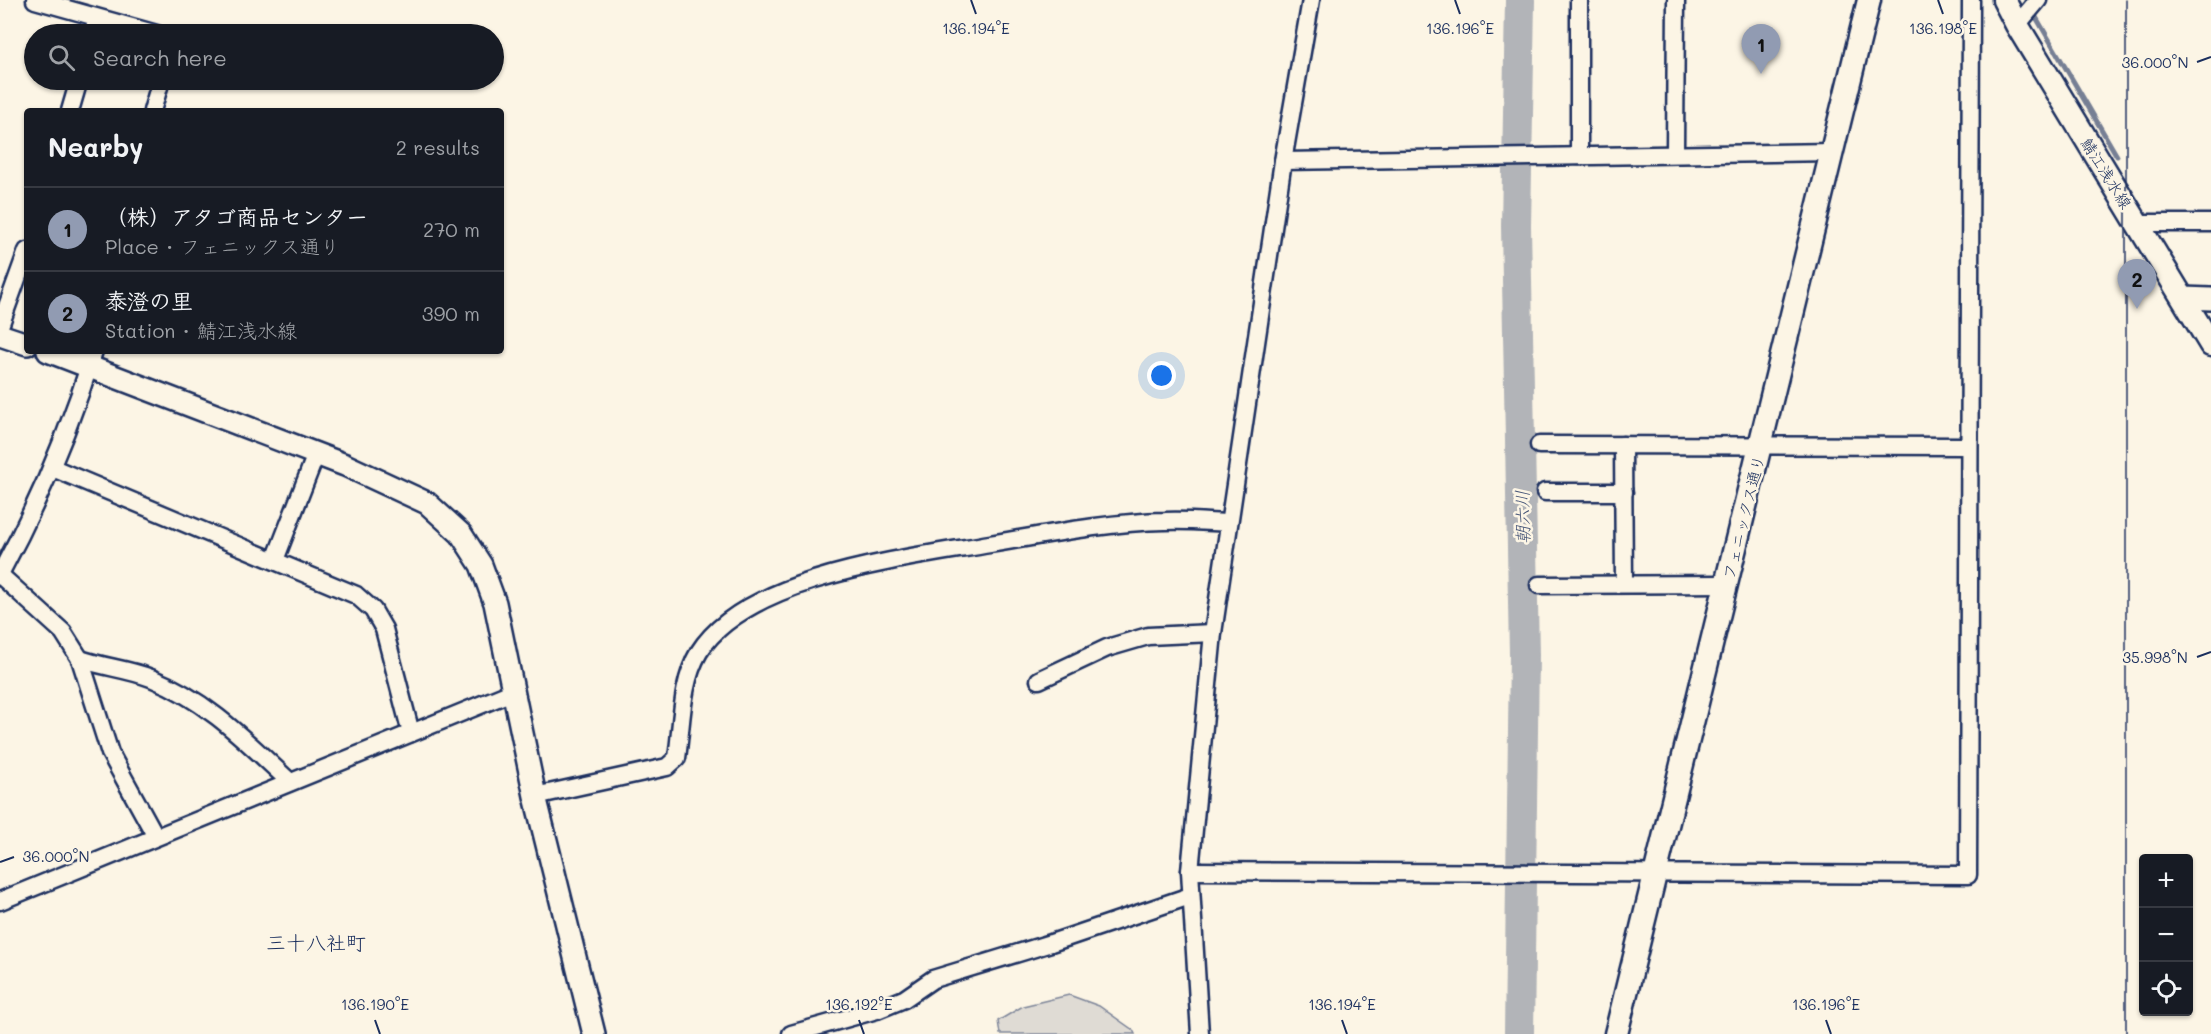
<!DOCTYPE html>
<html lang="en">
<head>
<meta charset="utf-8">
<style>
	body { margin:0; font-family:Mali,"Klee One",sans-serif; background:#242831; color:#f1f3f6 }
	.controls { position:absolute; right:18px; bottom:18px; display:grid; overflow:hidden; border-radius:6px; box-shadow:0 2px 4px #0004 }
	.controls button { width:54px; height:54px; display:grid; place-items:center; padding:0; border:0; border-bottom:2px solid #363941; background:#171b24; color:#f1f3f6; font:30px sans-serif }
	.you { position:absolute; left:1162px; top:376px; width:21px; height:21px; margin:-15px; border:4px solid #fff; border-radius:50%; background:#1a73e8; box-shadow:0 0 0 9px #1a73e833 }
	.badge { display:grid; place-items:center; width:39px; height:39px; border-radius:50%; background:#919bb2; color:#111; font-size:20px; font-weight:700 }
	.pin { position:absolute; translate:-50% -50px; filter:drop-shadow(0 2px 3px #0008) }
	.pin::after { content:''; position:absolute; top:32px; width:21px; height:18px; background:inherit; clip-path:polygon(0 0,100% 0,50% 100%) }
	.list { margin:0; padding:0; list-style:none }
	h2 { display:flex; justify-content:space-between; align-items:center; height:78px; margin:0; padding:0 24px; font-size:26px }
	h2 small { font-size:20px; font-weight:400; color:#9ea1a6 }
	.list li { display:grid; grid-template-columns:39px 1fr auto; gap:18px; align-items:center; box-sizing:border-box; height:84px; padding:0 24px; border-top:2px solid #363941 }
	.list b { display:block; font-size:22px; white-space:nowrap }
	.list p { margin:0; font-size:20px; white-space:nowrap; color:#9ea1a6 }
	.list em { font-size:20px; font-style:normal; color:#9ea1a6 }
	.icon { flex:none; width:33px; height:33px; fill:none; stroke:currentColor; stroke-width:2; stroke-linecap:round; stroke-linejoin:round }
	.map { position:relative; flex:none; width:2211px; height:1034px; overflow:hidden }
	.search { position:absolute; background:#171b24; box-shadow:0 2px 4px #0004; left:24px; top:24px; width:480px; height:66px; display:flex; align-items:center; gap:15px; box-sizing:border-box; padding:0 21px; border-radius:33px; color:#9ea1a6; font-size:22px }
	.panel { position:absolute; background:#171b24; box-shadow:0 2px 4px #0004; left:24px; top:108px; width:480px; height:246px; border-radius:6px }
	.map>svg:first-child { display:block }
	.green { fill:#dfdbd4; stroke:#7d8599; stroke-width:1.5 }
	.lines { fill:none; stroke-linecap:round; stroke-linejoin:round }
	.stream { stroke:#767f94; stroke-width:5 }
	.river { stroke:#b2b4b8; stroke-width:30 }
	.minor-casing { stroke:#1b2f5e; stroke-width:21 }
	.tertiary-casing { stroke:#1b2f5e; stroke-width:26 }
	.secondary-casing { stroke:#1b2f5e; stroke-width:27 }
	.minor { stroke:#fcf5e5; stroke-width:16 }
	.tertiary { stroke:#fcf5e5; stroke-width:21 }
	.secondary { stroke:#fcf5e5; stroke-width:22 }
	.tram { stroke:#1b2f5e; stroke-width:1.5 }
	.ticks { fill:none; stroke:#1b2f5e; stroke-width:2 }
	.labels { text-anchor:middle; dominant-baseline:central; stroke-width:5; stroke-linejoin:round; paint-order:stroke }
	.street-label { font-size:16px; fill:#1b2f5e; stroke:#fcf5e5 }
	.water-label { font-size:18px; font-style:italic; fill:#485779; stroke:#fcf5e5 }
	.quarter-label { font-size:20px; fill:#1b2f5e; stroke:#fcf5e5 }
	.ticks-label { font-size:15px; text-anchor:middle; fill:#1b2f5e; stroke:#fcf5e5; stroke-width:5; stroke-linejoin:round; paint-order:stroke }
</style>
</head>
<body>
<div class="map">
<svg width="2211" height="1034" viewBox="0 0 2211 1034">
	<rect width="100%" height="100%" fill="#fcf5e5"/>
	<filter id="ink" filterUnits="userSpaceOnUse"><feTurbulence type="fractalNoise" baseFrequency=".0167" numOctaves="2"/><feDisplacementMap in="SourceGraphic" scale="12" xChannelSelector="R" yChannelSelector="G"/><feConvolveMatrix kernelMatrix="1 2 1 2 8 2 1 2 1" color-interpolation-filters="sRGB"/></filter>
	<g filter="url(#ink)">
		<!-- green -->
		<polygon class="green" points="1069,995 1099,1006 1133,1030 1135,1034 1000,1034 998,1021 1023,1006"/>
		<g class="lines">
			<!-- stream -->
			<polyline class="stream" points="2026,0 2117,156"/>
			<!-- river -->
			<polyline class="river" points="1519,1034 1524,655 1516,226 1520,0"/>
			<!-- minor casing -->
			<g class="minor-casing">
				<g id="minor">
					<polyline points="35,0 157,34"/>
					<polyline points="1579,0 1579,156"/>
					<polyline points="2017,25 2038,0"/>
					<polyline points="92,34 97,18"/>
					<polyline points="70,111 79,80"/>
					<polyline points="152,111 161,80"/>
					<polyline points="1675,154 1676,0"/>
					<polyline points="1283,161 1833,152"/>
					<polyline points="2139,223 2211,223"/>
					<polyline points="0,326 27,251"/>
					<polyline points="1539,445 1969,446"/>
					<polyline points="1623,445 1624,584"/>
					<polyline points="53,468 356,595 373,610 384,629 411,733"/>
					<polyline points="1545,492 1624,492"/>
					<polyline points="275,560 316,454"/>
					<path d="M0,574C39,502 70,429 94,351"/>
					<polyline points="0,575 63,632 80,659 110,753 155,835"/>
					<polyline points="1539,585 1727,584"/>
					<path d="M80,659C103,667 128,669 151,678C207,700 247,742 290,782"/>
					<polyline points="1039,680 1107,648 1148,636 1213,633"/>
					<path d="M535,796L667,767L677,758C682,724 681,682 699,652C746,576 909,558 990,544C1044,535 1110,522 1165,521C1186,520 1207,522 1228,523"/>
					<polyline points="1190,871 1968,875 1971,0"/>
					<polyline points="0,901 512,692"/>
					<polyline points="791,1034 877,1010 904,999 933,979 1051,943 1190,896"/>
					<polyline points="1200,1034 1190,871 1213,633 1283,161 1311,0"/>
				</g>
			</g>
			<!-- tertiary casing -->
			<g class="tertiary-casing">
				<g id="tertiary">
					<polyline points="2183,298 2211,299"/>
					<polyline points="0,335 27,344"/>
					<polyline points="48,351 345,465 427,503 461,534 481,565 495,603 535,796 594,1034"/>
				</g>
			</g>
			<!-- secondary casing -->
			<g class="secondary-casing">
				<g id="secondary">
					<polyline points="2004,0 2017,25 2211,345"/>
					<polyline points="1616,1034 1869,0"/>
				</g>
			</g>
			<!-- minor -->
			<use href="#minor" class="minor"/>
			<!-- tertiary -->
			<use href="#tertiary" class="tertiary"/>
			<!-- secondary -->
			<use href="#secondary" class="secondary"/>
			<!-- tram -->
			<polyline class="tram" points="2126,0 2126,1034"/>
		</g>
	</g>
	<!-- ticks -->
	<path class="ticks" d="M971,0L976,14M1455,0L1460,14M1938,0L1943,14M2197,62L2211,57M2197,657L2211,652M0,862L14,857M375,1020L380,1034M859,1020L864,1034M1342,1020L1347,1034M1826,1020L1831,1034"/>
	<g class="labels">
		<!-- street labels -->
		<g class="street-label">
			<text transform="translate(2107 173) rotate(58)">鯖江浅水線</text>
			<text transform="translate(1743 517) rotate(-76)">フェニックス通り</text>
		</g>
		<!-- water labels -->
		<g class="water-label">
			<text transform="translate(1522 517) rotate(-91)">朝六川</text>
		</g>
		<!-- quarter labels -->
		<g class="quarter-label">
			<text x="316" y="942">三十八社町</text>
		</g>
	</g>
	<g class="ticks-label">
		<text x="976" y="34">136.194°E</text>
		<text x="1460" y="34">136.196°E</text>
		<text x="1943" y="34">136.198°E</text>
		<text x="2155" y="68">36.000°N</text>
		<text x="2155" y="663">35.998°N</text>
		<text x="56" y="862">36.000°N</text>
		<text x="375" y="1010">136.190°E</text>
		<text x="859" y="1010">136.192°E</text>
		<text x="1342" y="1010">136.194°E</text>
		<text x="1826" y="1010">136.196°E</text>
	</g>
</svg>
<div class="controls">
<button>+</button>
<button>−</button>
<button><svg class="icon" aria-label="locate" viewBox="0 0 24 24"><circle cx="12" cy="12" r="6"/><path d="M12 2v4M12 18v4M2 12h4M18 12h4"/></svg></button>
</div>
<div class="you"></div>
<div class="pin badge" style="left:1761px;top:74px">1</div>
<div class="pin badge" style="left:2137px;top:309px">2</div>
<div class="search"><svg class="icon" aria-label="search" viewBox="0 0 24 24"><circle cx="10" cy="10" r="6"/><path d="M15 15l6 6"/></svg>Search here</div>
<section class="panel">
<h2>Nearby<small>2 results</small></h2>
<ul class="list">
<li><span class="badge">1</span><div><b>（株）アタゴ商品センター</b><p>Place · フェニックス通り</p></div><em>270 m</em></li>
<li><span class="badge">2</span><div><b>泰澄の里</b><p>Station · 鯖江浅水線</p></div><em>390 m</em></li>
</ul>
</section>
</div>
</body>
</html>
